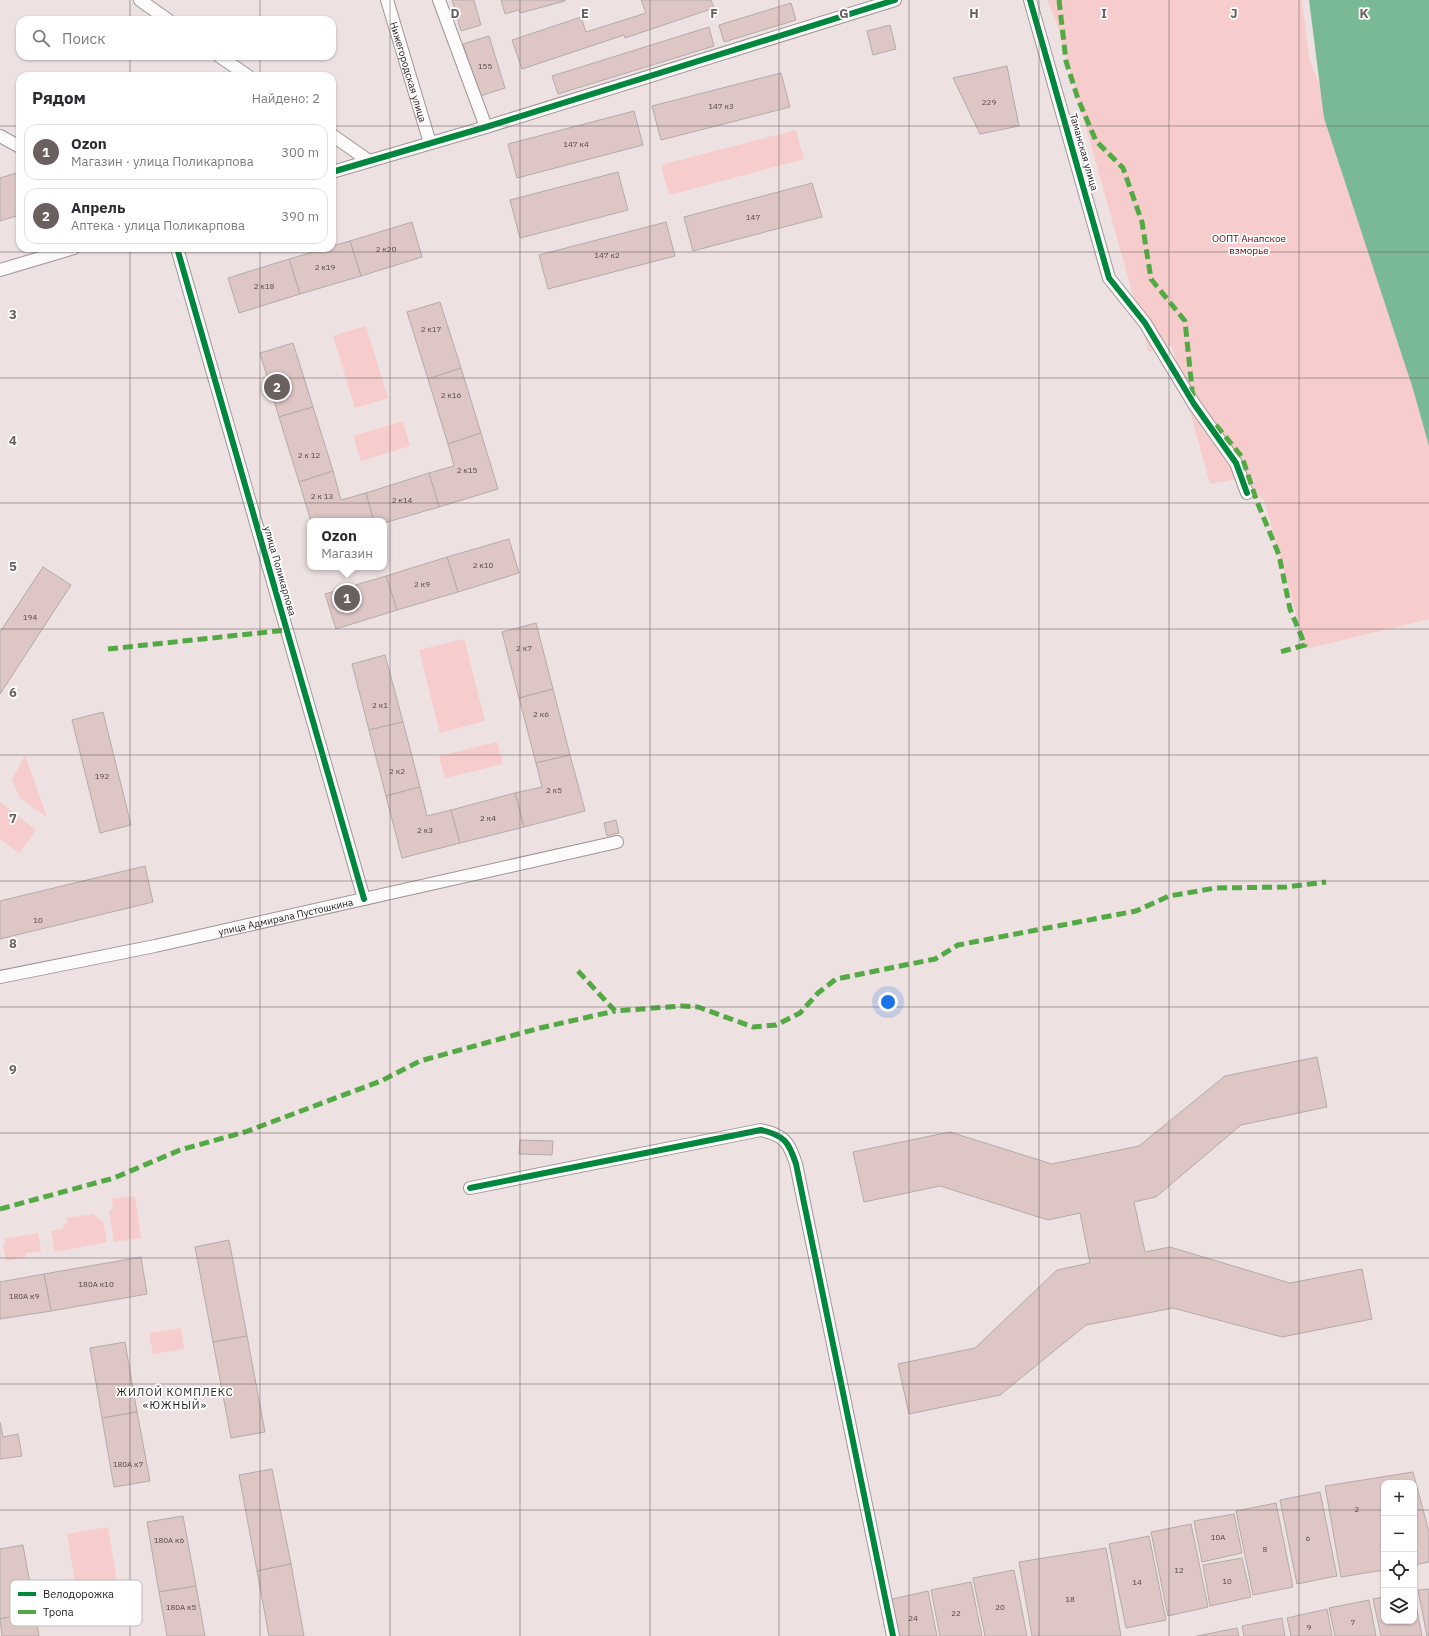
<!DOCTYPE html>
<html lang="ru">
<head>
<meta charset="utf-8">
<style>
	body { margin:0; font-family:"IBM Plex Sans",sans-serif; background:#f7f7f7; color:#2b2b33 }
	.controls { position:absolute; right:12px; bottom:12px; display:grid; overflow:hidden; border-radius:8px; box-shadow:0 1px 3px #0004 }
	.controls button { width:36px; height:36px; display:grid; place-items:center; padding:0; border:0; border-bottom:1px solid #e1e1e2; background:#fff; color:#2b2b33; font:20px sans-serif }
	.you { position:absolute; left:888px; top:1002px; width:14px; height:14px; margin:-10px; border:3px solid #fff; border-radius:50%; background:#1a73e8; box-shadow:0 0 0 6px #1a73e833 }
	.badge { display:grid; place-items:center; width:26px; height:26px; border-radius:50%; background:#6a6060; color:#fff; font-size:13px; font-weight:700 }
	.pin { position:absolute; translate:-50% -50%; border:2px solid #fff; box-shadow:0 1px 4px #0006 }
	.popup { position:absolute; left:307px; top:518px; width:80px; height:52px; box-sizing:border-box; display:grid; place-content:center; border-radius:8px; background:#fff; filter:drop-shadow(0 1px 3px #0005); font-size:13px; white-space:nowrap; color:#7c7c81 }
	.popup b { font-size:15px; color:#2b2b33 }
	.popup::after { content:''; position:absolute; left:50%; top:100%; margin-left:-8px; border:8px solid transparent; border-top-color:#fff }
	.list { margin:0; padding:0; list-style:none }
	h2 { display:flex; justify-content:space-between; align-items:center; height:52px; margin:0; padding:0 16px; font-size:17px }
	h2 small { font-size:13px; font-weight:400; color:#7c7c81 }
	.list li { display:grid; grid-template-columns:26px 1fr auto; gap:12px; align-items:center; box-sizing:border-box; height:56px; margin:0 8px 8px; padding:0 8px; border:1px solid #e1e1e2; border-radius:12px }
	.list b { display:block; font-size:15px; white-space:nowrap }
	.list p { margin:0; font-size:13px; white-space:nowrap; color:#7c7c81 }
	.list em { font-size:13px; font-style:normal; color:#7c7c81 }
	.icon { flex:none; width:22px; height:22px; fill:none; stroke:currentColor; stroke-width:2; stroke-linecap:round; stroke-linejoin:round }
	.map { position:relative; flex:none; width:1429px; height:1636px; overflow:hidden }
	.search { position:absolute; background:#fff; box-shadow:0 1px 3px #0004; left:16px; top:16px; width:320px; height:44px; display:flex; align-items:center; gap:10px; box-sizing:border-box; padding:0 14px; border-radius:12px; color:#7c7c81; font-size:15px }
	.panel { position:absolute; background:#fff; box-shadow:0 1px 3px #0004; left:16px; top:72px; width:320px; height:180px; border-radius:12px }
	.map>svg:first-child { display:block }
	.green { fill:#f6cdcc }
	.water { fill:#7ab995 }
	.building { fill:#dec6c5; stroke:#b3abaa }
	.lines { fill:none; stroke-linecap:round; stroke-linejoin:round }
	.street-casing { stroke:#a09797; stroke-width:14 }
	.street { stroke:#fcfafa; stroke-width:12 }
	.quiet { stroke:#53a943; stroke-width:5; stroke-dasharray:10 5; stroke-linecap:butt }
	.cycleway-casing { stroke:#fff; stroke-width:8 }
	.cycleway { stroke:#00873e; stroke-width:6 }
	.grid { fill:none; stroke:#6a6060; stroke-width:1; stroke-opacity:0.55 }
	.labels { text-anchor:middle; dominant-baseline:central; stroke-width:3.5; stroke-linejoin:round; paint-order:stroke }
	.number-label { font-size:8px; fill:#524646 }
	.street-label { font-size:10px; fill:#231b1b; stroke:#fff }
	.park-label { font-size:10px; fill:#610914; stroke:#fff }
	.neighbourhood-label { font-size:11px; letter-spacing:1px; fill:#231b1b; stroke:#fff }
	.key { fill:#fff; stroke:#bdbbbb; stroke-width:1 }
	.key-label { font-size:11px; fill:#231b1b }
	.grid-label { font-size:13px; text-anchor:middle; font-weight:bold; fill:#6a6060; stroke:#fff; stroke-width:3.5; stroke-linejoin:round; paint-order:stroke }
</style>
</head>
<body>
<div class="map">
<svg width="1429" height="1636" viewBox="0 0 1429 1636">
	<rect width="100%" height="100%" fill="#ede1e1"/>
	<!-- green -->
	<g class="green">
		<polygon points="1047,0 1302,0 1309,58 1394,269 1429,390 1429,619 1306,649 1264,500 1236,479 1210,484 1172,346 1149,352 1057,24"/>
		<polygon points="796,130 804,159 669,195 661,165"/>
		<polygon points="366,326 388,398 355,408 333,336"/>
		<polygon points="403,421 410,446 361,461 353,436"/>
		<polygon points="464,639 485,721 440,733 419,650"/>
		<polygon points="497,742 503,764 445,778 439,756"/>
		<polygon points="25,755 47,817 20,798 12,780"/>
		<polygon points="0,802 36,830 19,853 0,839"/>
		<polygon points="135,1196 141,1238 114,1242 109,1210 113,1209 112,1199"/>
		<polygon points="94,1214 95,1218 98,1217 99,1221 103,1221 107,1242 55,1252 51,1231 64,1229 63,1224 68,1223 67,1218"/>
		<polygon points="38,1233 41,1251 26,1253 26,1257 6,1261 3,1244 6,1243 5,1239"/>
		<polygon points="181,1328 184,1349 153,1354 149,1333"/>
		<polygon points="108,1527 123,1617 82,1624 67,1534"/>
	</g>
	<!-- water -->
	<polygon class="water" points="1309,0 1429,0 1429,446 1413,389 1324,118"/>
	<!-- building -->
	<g class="building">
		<polygon points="452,0 474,0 481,25 461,31"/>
		<polygon points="501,0 565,0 565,1 520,13 519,10 505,14"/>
		<polygon points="641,0 711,0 714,8 625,38 624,35 522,69 512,40 581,17 586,32 646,13"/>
		<polygon points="791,3 796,20 724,42 719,25"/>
		<polygon points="890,25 896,49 873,55 867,31"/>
		<polygon points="709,27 714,46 558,94 552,76"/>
		<polygon points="489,36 505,88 480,96 463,44"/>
		<polygon points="1007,66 1019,126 980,134 953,78"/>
		<polygon points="781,73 790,107 661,140 652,106"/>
		<polygon points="634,111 643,145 517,178 508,144"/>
		<polygon points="20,172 20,215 0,221 0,178"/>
		<polygon points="618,172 628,210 520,238 510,200"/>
		<polygon points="812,183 822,217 693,251 684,217"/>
		<polygon points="412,222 422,257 361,276 350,241"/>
		<polygon points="666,222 675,256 548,289 539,255"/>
		<polygon points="350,241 361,276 300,294 289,259 327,248 332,248 332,246"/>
		<polygon points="289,259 300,294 239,313 228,278"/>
		<polygon points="440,302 461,368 428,379 407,312"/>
		<polygon points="293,343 313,407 279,417 260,353"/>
		<polygon points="461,368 481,433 448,444 428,379"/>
		<polygon points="313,407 333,471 299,482 279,417"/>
		<polygon points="481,433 498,489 439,507 429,473 454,466 448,444"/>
		<polygon points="333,471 341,500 366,493 374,521 311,521 299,482"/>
		<polygon points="429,473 439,507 384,523 384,521 374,521 366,493"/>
		<polygon points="509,539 519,573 458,592 447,557"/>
		<polygon points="447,557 458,592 397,610 386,576"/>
		<polygon points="43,567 71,585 0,694 0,632"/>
		<polygon points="386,576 397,610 336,629 325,594"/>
		<polygon points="536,623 553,689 519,698 502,632"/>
		<polygon points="385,655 403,722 369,730 352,664"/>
		<polygon points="553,689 570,755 536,763 519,698"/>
		<polygon points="103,712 131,825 100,833 72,720"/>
		<polygon points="403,722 420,787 386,796 369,730"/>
		<polygon points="570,755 585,811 524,827 515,793 542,787 536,763"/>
		<polygon points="420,787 427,816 451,810 460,843 402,858 386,796"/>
		<polygon points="515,793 524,827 460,843 451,810"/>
		<polygon points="616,820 619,833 607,836 604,823"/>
		<polygon points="145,866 153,902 0,939 0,901"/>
		<polygon points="1317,1057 1327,1107 1241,1125 1156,1197 1134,1202 1145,1252 1170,1247 1290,1283 1362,1269 1372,1319 1282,1337 1173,1308 1086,1325 1000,1395 909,1414 898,1364 975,1348 1057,1270 1090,1263 1080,1213 1048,1220 940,1186 864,1202 853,1152 950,1132 1052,1164 1139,1146 1225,1076"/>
		<polygon points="520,1140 553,1141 552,1155 519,1154"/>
		<polygon points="229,1240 247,1336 213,1342 195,1247"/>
		<polygon points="141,1257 147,1294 51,1311 44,1274"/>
		<polygon points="44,1274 51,1311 0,1319 0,1282"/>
		<polygon points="247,1336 265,1432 231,1438 213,1342"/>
		<polygon points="125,1342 137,1412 102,1418 90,1348"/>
		<polygon points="137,1412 150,1481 114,1487 102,1418"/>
		<polygon points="0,1422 3,1437 18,1434 22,1456 0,1459"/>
		<polygon points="272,1469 291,1564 257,1571 239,1475"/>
		<polygon points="1413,1472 1429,1532 1429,1562 1414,1565 1414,1483 1384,1483 1384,1570 1341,1577 1325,1486"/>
		<polygon points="1320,1492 1337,1576 1297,1584 1280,1500"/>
		<polygon points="1276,1503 1293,1587 1253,1595 1236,1511"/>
		<polygon points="1234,1514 1242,1553 1202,1562 1194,1521"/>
		<polygon points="183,1516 196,1586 159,1592 147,1522"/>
		<polygon points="1191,1524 1208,1607 1168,1616 1151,1532"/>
		<polygon points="1149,1536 1166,1620 1126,1628 1109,1544"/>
		<polygon points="23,1545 35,1612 0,1619 0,1549"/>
		<polygon points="1106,1548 1121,1636 1032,1636 1019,1562"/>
		<polygon points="1242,1558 1251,1597 1210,1606 1203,1565"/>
		<polygon points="291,1564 304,1636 269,1636 257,1571"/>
		<polygon points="1014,1570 1027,1636 985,1636 973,1578"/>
		<polygon points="971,1582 982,1636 940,1636 931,1590"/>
		<polygon points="196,1586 205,1636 167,1636 159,1592"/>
		<polygon points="1429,1589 1429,1636 1427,1636 1418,1590"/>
		<polygon points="928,1591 937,1636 896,1636 888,1600"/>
		<polygon points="1414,1595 1422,1636 1381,1636 1373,1599 1384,1597 1384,1621 1414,1621"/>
		<polygon points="1369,1600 1376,1636 1335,1636 1329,1608"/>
		<polygon points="1327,1609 1332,1636 1291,1636 1287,1618"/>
		<polygon points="35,1612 39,1636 2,1636 0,1619"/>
		<polygon points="1282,1618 1285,1636 1244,1636 1242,1626"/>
		<polygon points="1237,1628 1239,1636 1197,1636"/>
	</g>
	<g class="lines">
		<!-- street casing -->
		<g class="street-casing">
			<g id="street">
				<polyline points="140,0 168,20"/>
				<path id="s1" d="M387,0L430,143"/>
				<polyline points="439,0 486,127"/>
				<polyline points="1030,0 1109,278 1145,323 1194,404 1236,463 1247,493"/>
				<polyline points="219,56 248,76"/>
				<polyline points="332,135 369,161"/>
				<polyline points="0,136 20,147"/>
				<polyline points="332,172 486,127 895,0"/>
				<polyline points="177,248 364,899"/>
				<polyline points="0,270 74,248"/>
				<path id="s2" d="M0,977L155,946L617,842"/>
				<path d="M470,1188L761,1130C784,1135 789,1142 796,1164L893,1636"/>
			</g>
		</g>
		<!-- street -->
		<use href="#street" class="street"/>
		<!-- quiet -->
		<g class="quiet">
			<polyline points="1059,0 1066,61 1078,99 1096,141 1123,168 1142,222 1151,279 1185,321 1193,399"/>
			<polyline points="1216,425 1242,457 1256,499 1279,555 1290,609 1305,645 1280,652"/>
			<polyline points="108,649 287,630"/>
			<polyline points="578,971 615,1011 682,1006 698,1007 753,1027 776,1025 800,1013 818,993 836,979 935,959 958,945 1136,911 1169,896 1216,888 1286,887 1326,882"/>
			<polyline points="0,1209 114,1178 180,1150 245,1132 381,1081 420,1061 540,1028 615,1011"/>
		</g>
		<!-- cycleway casing -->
		<g class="cycleway-casing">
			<g id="cycleway">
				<polyline points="1030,0 1109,278 1145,323 1194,404 1236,463 1247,493"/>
				<polyline points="332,172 486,127 895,0"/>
				<polyline points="177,248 364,899"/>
				<path d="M470,1188L761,1130C784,1135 789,1142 796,1164L893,1636"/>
			</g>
		</g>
		<!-- cycleway -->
		<use href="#cycleway" class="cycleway"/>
	</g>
	<!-- grid -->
	<path class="grid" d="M130,0V20M260,0V20M390,0V1636M520,0V1636M650,0V1636M779,0V1636M909,0V1636M1039,0V1636M1169,0V1636M1299,0V1636M130,56V76M260,56V76M0,126H20M332,126H1429M130,248V1636M260,248V1636M0,252H1429M0,378H1429M0,503H1429M0,629H1429M0,755H1429M0,881H1429M0,1007H1429M0,1133H1429M0,1258H1429M0,1384H1429M0,1510H1384M1414,1510H1429"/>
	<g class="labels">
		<!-- number labels -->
		<g class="number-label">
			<text x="485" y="66">155</text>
			<text x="989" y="102">229</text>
			<text x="721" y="106">147 к3</text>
			<text x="576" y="144">147 к4</text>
			<text x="753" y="217">147</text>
			<text x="386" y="249">2 к20</text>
			<text x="607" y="255">147 к2</text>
			<text x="325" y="267">2 к19</text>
			<text x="264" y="286">2 к18</text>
			<text x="431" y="329">2 к17</text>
			<text x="451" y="395">2 к16</text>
			<text x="309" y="455">2 к 12</text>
			<text x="467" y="470">2 к15</text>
			<text x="322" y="496">2 к 13</text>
			<text x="402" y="500">2 к14</text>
			<text x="483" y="565">2 к10</text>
			<text x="422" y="584">2 к9</text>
			<text x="30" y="617">194</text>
			<text x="524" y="648">2 к7</text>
			<text x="380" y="705">2 к1</text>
			<text x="541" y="714">2 к6</text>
			<text x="397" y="771">2 к2</text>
			<text x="102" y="776">192</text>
			<text x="554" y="790">2 к5</text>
			<text x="488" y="818">2 к4</text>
			<text x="425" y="830">2 к3</text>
			<text x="38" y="920">10</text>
			<text x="96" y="1284">180А к10</text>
			<text x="24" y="1296">180А к9</text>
			<text x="128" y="1464">180А к7</text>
			<text x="1357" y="1509">2</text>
			<text x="1218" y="1537">10А</text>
			<text x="1308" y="1538">6</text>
			<text x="169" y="1540">180А к6</text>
			<text x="1265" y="1549">8</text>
			<text x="1179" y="1570">12</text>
			<text x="1227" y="1581">10</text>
			<text x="1137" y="1582">14</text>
			<text x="1070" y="1599">18</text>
			<text x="181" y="1607">180А к5</text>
			<text x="1000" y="1607">20</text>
			<text x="956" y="1613">22</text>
			<text x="913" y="1618">24</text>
			<text x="1353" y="1622">7</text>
			<text x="1309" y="1627">9</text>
		</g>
		<!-- street labels -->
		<g class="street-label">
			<text stroke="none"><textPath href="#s1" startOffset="75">Нижегородская улица</textPath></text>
			<text transform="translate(1084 152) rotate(74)">Таманская улица</text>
			<text transform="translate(280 571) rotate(74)">улица Поликарпова</text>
			<text stroke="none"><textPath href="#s2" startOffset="292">улица Адмирала Пустошкина</textPath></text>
		</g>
		<!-- park labels -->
		<g class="park-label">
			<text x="1249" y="238">ООПТ Анапское<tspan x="1249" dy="12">взморье</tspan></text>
		</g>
		<!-- neighbourhood labels -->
		<g class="neighbourhood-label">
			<text x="175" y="1392">ЖИЛОЙ КОМПЛЕКС<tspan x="175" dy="13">«ЮЖНЫЙ»</tspan></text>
		</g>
	</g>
	<!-- legend -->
	<rect x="10" y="1580" width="132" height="46" rx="6" class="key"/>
	<rect x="18" y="1592" width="18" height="4" fill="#00873e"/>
	<rect x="18" y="1610" width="18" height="4" fill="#53a943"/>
	<g class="key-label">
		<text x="43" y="1598">Велодорожка</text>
		<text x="43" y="1616">Тропа</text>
	</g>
	<g class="grid-label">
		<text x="455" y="18">D</text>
		<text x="585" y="18">E</text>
		<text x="714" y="18">F</text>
		<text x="844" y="18">G</text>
		<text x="974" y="18">H</text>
		<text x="1104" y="18">I</text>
		<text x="1234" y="18">J</text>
		<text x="1364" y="18">K</text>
		<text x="13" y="319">3</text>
		<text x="13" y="445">4</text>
		<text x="13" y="571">5</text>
		<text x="13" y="697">6</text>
		<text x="13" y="823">7</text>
		<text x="13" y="948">8</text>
		<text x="13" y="1074">9</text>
	</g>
</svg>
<div class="controls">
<button>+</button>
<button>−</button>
<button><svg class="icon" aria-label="locate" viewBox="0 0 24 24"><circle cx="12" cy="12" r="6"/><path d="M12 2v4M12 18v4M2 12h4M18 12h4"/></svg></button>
<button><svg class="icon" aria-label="layers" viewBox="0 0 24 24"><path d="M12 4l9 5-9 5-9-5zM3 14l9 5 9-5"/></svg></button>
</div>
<div class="you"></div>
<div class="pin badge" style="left:347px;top:598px">1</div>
<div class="popup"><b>Ozon</b>Магазин</div>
<div class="pin badge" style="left:277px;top:387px">2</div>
<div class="search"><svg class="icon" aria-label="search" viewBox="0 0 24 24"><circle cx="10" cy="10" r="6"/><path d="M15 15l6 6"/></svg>Поиск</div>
<section class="panel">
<h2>Рядом<small>Найдено: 2</small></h2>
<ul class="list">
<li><span class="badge">1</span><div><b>Ozon</b><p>Магазин · улица Поликарпова</p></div><em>300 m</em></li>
<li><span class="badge">2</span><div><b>Апрель</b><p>Аптека · улица Поликарпова</p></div><em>390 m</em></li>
</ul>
</section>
</div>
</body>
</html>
